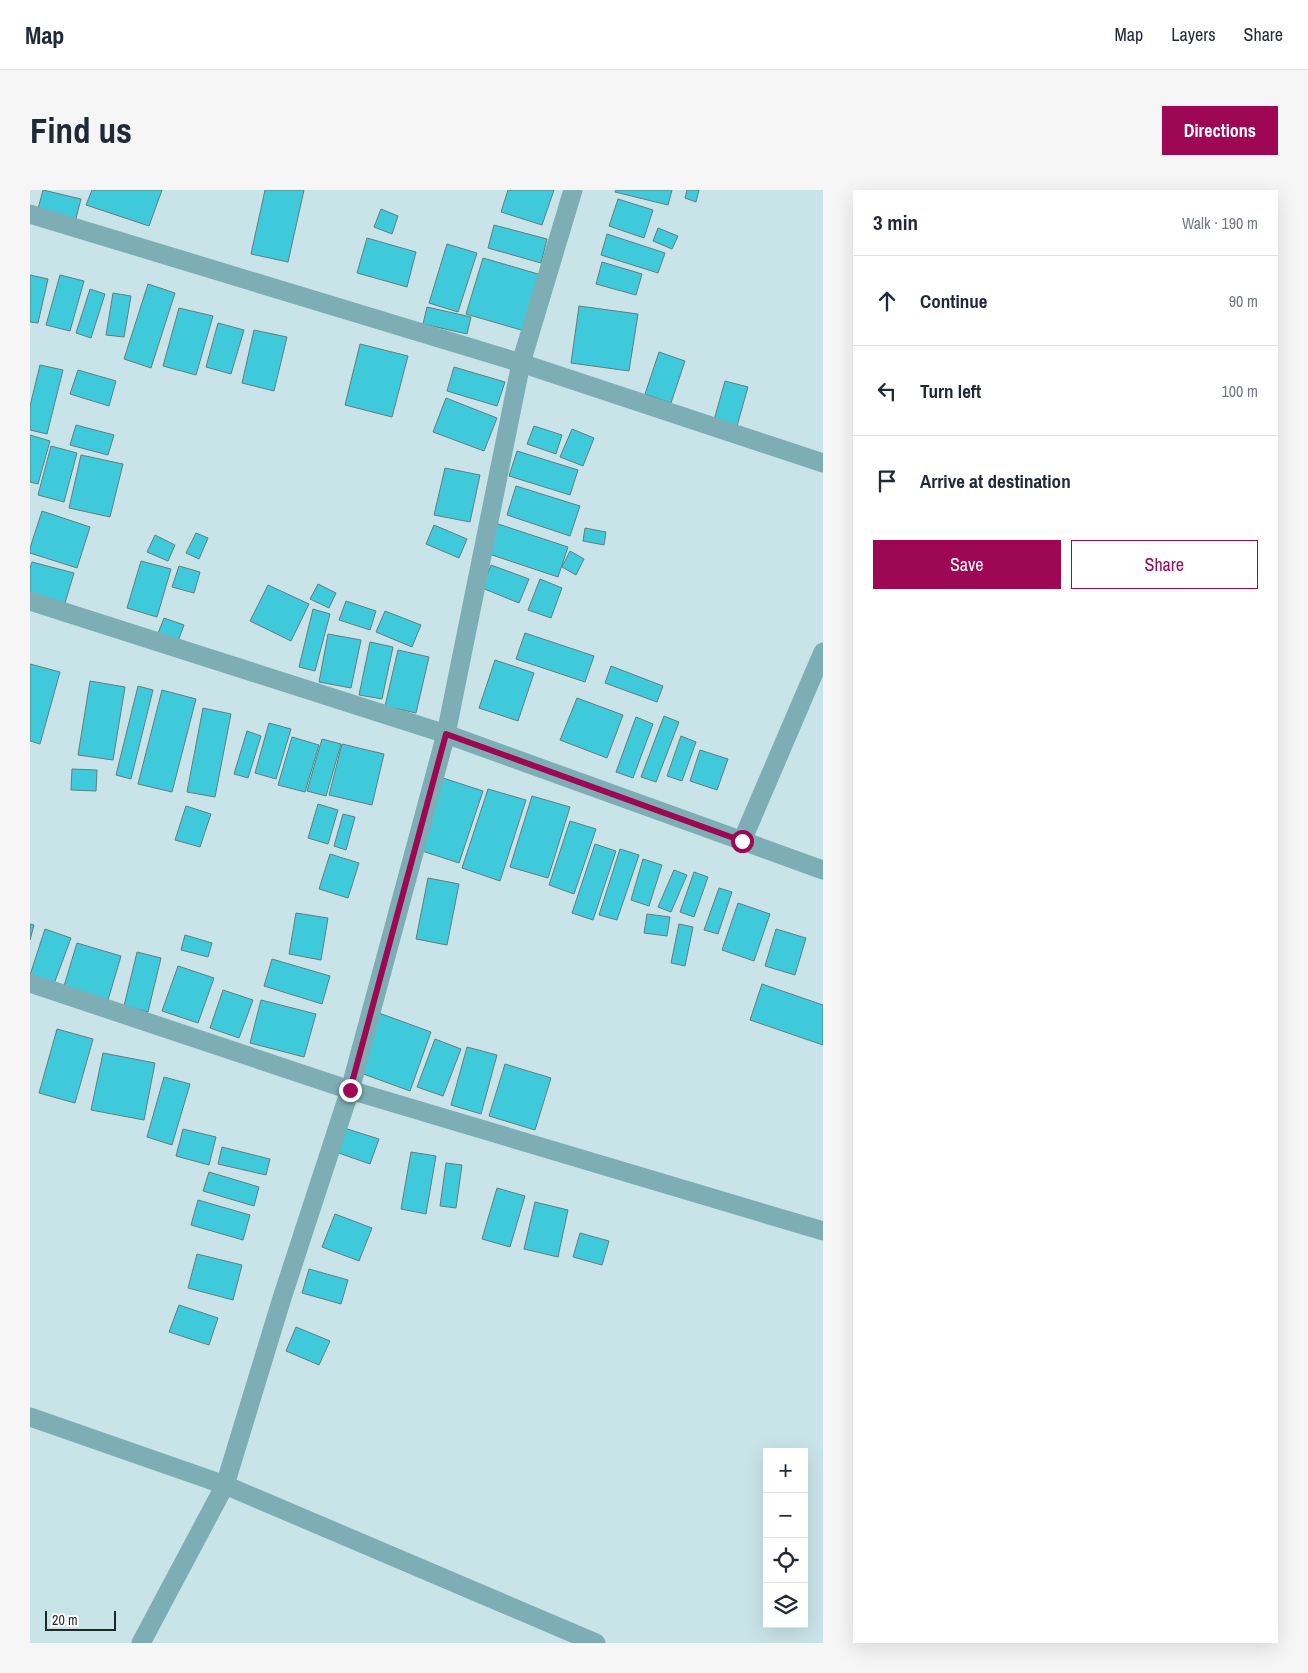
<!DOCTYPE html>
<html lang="en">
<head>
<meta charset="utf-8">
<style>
	body { margin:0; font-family:"Archivo Narrow",sans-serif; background:#f6f6f7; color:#1f2937 }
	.controls { position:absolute; right:15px; bottom:15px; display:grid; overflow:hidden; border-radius:0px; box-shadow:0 5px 20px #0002 }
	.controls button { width:45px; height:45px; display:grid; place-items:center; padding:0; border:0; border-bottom:1px solid #e0e1e3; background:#fff; color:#1f2937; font:25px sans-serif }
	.scale { position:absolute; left:15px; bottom:12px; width:71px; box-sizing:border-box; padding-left:5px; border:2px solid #1e282a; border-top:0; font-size:14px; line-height:18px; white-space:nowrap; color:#1e282a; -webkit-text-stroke:4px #fff; paint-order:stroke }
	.stop { position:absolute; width:15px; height:15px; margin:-11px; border:4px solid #9d0753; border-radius:50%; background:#fff }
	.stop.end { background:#9d0753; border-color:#fff; box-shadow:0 1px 5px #0008 }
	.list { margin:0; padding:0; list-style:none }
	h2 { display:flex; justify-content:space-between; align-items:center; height:65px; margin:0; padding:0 20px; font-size:21px }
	h2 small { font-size:16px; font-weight:400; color:#747a83 }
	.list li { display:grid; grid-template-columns:32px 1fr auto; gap:15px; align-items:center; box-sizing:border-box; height:90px; padding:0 20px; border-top:1px solid #e0e1e3 }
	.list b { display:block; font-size:19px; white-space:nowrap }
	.list em { font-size:16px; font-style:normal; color:#747a83 }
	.actions { display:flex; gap:10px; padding:15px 20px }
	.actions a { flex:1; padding:11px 0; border:1px solid #9d0753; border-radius:0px; text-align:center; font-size:18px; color:#9d0753 }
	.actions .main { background:#9d0753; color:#fff }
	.icon { flex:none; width:28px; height:28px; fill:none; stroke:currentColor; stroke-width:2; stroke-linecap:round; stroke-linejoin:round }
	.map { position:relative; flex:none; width:793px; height:1453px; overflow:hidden; border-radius:0px }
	header { display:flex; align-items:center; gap:30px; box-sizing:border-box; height:70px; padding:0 25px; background:#fff; border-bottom:1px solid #e0e1e3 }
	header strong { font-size:24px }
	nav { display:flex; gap:28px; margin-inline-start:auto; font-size:18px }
	.intro { display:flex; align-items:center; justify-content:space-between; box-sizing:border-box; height:120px; padding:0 30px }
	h1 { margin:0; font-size:35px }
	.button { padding:12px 22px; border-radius:0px; background:#9d0753; color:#fff; font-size:18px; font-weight:700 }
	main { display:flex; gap:30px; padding:0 30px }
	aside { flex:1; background:#fff; border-radius:0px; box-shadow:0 5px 20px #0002 }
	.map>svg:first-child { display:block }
	.building { fill:#3fcadb; stroke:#637c7f }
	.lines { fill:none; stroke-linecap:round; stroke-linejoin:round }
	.minor { stroke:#7daeb5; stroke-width:19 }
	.route { stroke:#9d0753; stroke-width:6 }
</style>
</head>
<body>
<header>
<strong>Map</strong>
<nav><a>Map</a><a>Layers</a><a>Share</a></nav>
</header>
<div class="intro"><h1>Find us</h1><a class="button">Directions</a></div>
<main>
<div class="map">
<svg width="793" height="1453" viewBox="0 0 793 1453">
	<rect width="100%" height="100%" fill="#c9e4e8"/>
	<!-- building -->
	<g class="building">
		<polygon points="13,0 51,9 45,32 7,23"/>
		<polygon points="62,0 132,0 119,36 56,15"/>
		<polygon points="235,0 274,0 258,72 221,64"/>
		<polygon points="478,0 524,0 512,35 471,22"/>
		<polygon points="586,0 642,0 638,15 585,2"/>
		<polygon points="657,0 669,0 666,12 655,8"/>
		<polygon points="588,9 623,20 614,48 579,36"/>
		<polygon points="351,19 368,26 362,44 344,37"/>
		<polygon points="464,35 517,49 511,73 458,58"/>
		<polygon points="628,38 648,46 642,59 623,51"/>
		<polygon points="577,44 635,63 628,83 571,65"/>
		<polygon points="337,48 386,62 377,97 327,83"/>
		<polygon points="417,54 447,63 428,122 399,113"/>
		<polygon points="453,68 515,86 498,142 436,124"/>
		<polygon points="572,72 612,84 606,105 566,94"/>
		<polygon points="0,85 18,89 8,133 0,132"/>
		<polygon points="30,85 54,91 40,141 16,135"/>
		<polygon points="118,94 145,103 121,178 94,169"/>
		<polygon points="60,99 75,104 61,148 46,143"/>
		<polygon points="83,103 101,106 94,147 76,145"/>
		<polygon points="549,116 608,124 599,181 541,173"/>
		<polygon points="397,117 441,127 437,144 393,134"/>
		<polygon points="149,118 183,126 166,185 133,176"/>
		<polygon points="188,133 214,140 201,184 176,177"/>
		<polygon points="224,140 257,147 244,201 212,193"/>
		<polygon points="330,154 378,166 362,227 315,215"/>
		<polygon points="629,162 655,171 641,213 615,204"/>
		<polygon points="10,175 33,180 17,244 0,240 0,216"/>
		<polygon points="424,177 475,192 467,216 417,201"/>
		<polygon points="48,180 86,191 79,216 40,204"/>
		<polygon points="695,191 718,197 707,236 684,230"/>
		<polygon points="416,208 467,228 454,261 403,242"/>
		<polygon points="46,235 84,245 78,265 40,255"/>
		<polygon points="504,236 532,245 526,264 497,254"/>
		<polygon points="542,239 564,248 553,276 530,267"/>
		<polygon points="0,245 20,251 8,294 0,292"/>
		<polygon points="21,256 47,263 34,312 8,305"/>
		<polygon points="487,261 548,280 540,305 479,286"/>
		<polygon points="51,265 93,274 80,327 39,318"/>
		<polygon points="415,278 450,285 440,332 404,325"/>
		<polygon points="486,296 550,316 540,346 477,325"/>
		<polygon points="12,321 60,337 47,378 0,363 0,358"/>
		<polygon points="465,333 538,357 528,387 456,363"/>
		<polygon points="404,335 437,349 429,368 396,354"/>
		<polygon points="555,338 576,342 574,355 553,351"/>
		<polygon points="166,343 178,348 169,369 156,363"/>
		<polygon points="125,345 145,355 138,371 117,362"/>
		<polygon points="540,361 554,369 546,385 532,377"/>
		<polygon points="111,371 141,379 127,427 97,418"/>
		<polygon points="2,372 44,383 35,413 0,404 0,378"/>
		<polygon points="461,375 499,389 489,413 452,398"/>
		<polygon points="149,376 170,382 164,403 142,397"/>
		<polygon points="510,389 532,398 521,428 498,420"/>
		<polygon points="288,394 306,403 299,418 280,409"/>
		<polygon points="238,395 279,414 261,451 220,431"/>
		<polygon points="316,411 346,421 340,440 309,430"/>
		<polygon points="283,419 300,424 285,481 269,477"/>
		<polygon points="355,421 391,435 382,457 346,442"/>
		<polygon points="134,428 154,435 147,454 127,446"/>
		<polygon points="495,443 564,466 555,492 486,469"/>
		<polygon points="298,444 331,450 321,498 289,492"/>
		<polygon points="340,452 363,457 352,509 329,505"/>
		<polygon points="368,460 399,467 386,523 355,516"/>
		<polygon points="465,470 504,483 488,531 449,518"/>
		<polygon points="0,474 30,482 10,554 0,551"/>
		<polygon points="581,476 633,496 627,512 575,493"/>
		<polygon points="60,491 95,497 83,570 48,565"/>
		<polygon points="108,496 123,500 101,589 86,585"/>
		<polygon points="132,500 166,509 142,602 108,594"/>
		<polygon points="547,508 593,525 577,568 530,550"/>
		<polygon points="173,518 201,524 185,607 157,602"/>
		<polygon points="634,526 649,532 626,592 611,587"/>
		<polygon points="606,527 623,534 603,588 586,582"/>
		<polygon points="239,533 261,539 246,589 225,583"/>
		<polygon points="217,541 231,546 218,588 204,584"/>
		<polygon points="651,546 666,552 652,591 637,586"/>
		<polygon points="262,547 289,555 275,602 248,595"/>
		<polygon points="292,549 311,554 296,606 277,601"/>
		<polygon points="312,554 354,564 342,615 299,605"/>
		<polygon points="670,560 698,569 687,600 660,591"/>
		<polygon points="42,579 67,580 66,601 41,600"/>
		<polygon points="413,588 453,601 429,673 389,660"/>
		<polygon points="458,599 496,610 470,691 432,678"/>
		<polygon points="502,606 540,617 518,688 480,677"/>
		<polygon points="288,614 308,620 298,654 278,648"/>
		<polygon points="156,616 181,624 170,657 145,650"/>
		<polygon points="313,624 325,627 316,660 304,656"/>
		<polygon points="540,631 566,639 544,704 519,695"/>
		<polygon points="565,654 586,661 563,730 542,723"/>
		<polygon points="590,659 609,665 587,730 569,725"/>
		<polygon points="300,664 329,673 318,708 289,699"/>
		<polygon points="613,669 632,675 619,716 601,710"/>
		<polygon points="644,680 657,685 641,722 628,717"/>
		<polygon points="664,682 678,687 664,727 650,722"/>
		<polygon points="398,688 429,694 417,755 386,749"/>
		<polygon points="689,698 702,702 688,744 674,740"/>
		<polygon points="708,713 740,724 724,771 692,760"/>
		<polygon points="266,723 298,728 291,770 259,764"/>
		<polygon points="617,724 640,727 637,746 614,743"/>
		<polygon points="0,734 4,735 0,750"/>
		<polygon points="649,734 663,737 655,776 641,773"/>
		<polygon points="15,739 41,748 24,794 0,785"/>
		<polygon points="746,739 776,748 765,785 735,776"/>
		<polygon points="155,745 182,753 178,767 151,760"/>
		<polygon points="47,753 91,766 78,810 34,796"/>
		<polygon points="107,762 131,768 118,822 94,816"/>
		<polygon points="242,769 300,786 292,814 234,796"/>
		<polygon points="148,776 184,788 168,833 132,821"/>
		<polygon points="732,794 793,815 793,855 720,830"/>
		<polygon points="193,800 223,810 209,848 180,838"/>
		<polygon points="231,810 286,824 274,867 220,853"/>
		<polygon points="349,823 401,842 380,901 328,882"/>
		<polygon points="27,839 63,849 45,913 9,903"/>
		<polygon points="405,849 431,859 413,906 387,897"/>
		<polygon points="437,857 467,865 451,924 421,915"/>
		<polygon points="73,863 125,873 114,930 61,920"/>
		<polygon points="475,874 521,888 505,940 459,926"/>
		<polygon points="134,887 160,894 142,955 117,947"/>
		<polygon points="311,937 349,949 340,974 303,961"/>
		<polygon points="153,939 186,947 179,975 146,966"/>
		<polygon points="192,957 240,969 236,985 188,974"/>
		<polygon points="381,962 406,966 396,1024 371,1019"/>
		<polygon points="416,973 432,975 426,1018 410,1016"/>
		<polygon points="179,982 229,997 224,1016 173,1001"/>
		<polygon points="467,998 495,1006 480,1057 452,1049"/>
		<polygon points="168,1010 220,1025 213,1050 161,1035"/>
		<polygon points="505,1012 538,1020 528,1067 494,1059"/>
		<polygon points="305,1024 342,1038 329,1071 292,1057"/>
		<polygon points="550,1043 579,1051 572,1075 543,1067"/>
		<polygon points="167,1064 212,1075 203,1110 158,1098"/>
		<polygon points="279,1079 318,1090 311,1114 272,1103"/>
		<polygon points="149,1115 188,1128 179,1155 139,1142"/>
		<polygon points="266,1137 300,1151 289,1175 256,1161"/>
	</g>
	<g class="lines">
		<!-- minor -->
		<g class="minor">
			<polyline points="0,24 491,173 793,273"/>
			<polyline points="0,411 416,544 793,680"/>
			<polyline points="712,651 793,462"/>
			<polyline points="0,793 320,900 793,1041"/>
			<polyline points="0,1227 195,1295 566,1453"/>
			<polyline points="111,1453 195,1295 252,1108 320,900 416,544 491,173 543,0"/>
		</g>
	</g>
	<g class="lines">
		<!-- route -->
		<polyline class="route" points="320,900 416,544 712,651"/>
	</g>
</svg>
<div class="controls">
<button>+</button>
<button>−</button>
<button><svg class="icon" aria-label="locate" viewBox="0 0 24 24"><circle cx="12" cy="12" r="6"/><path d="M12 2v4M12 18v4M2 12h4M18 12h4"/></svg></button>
<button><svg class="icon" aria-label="layers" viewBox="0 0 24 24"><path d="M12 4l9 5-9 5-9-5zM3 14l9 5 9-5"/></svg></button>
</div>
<div class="scale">20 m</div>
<div class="stop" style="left:712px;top:651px"></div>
<div class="stop end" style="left:320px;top:900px"></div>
</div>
<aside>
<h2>3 min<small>Walk · 190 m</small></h2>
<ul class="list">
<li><svg class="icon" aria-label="ahead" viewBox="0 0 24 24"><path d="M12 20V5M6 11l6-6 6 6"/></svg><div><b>Continue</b></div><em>90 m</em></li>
<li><svg class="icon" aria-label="left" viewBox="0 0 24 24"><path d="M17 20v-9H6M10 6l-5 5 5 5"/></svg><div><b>Turn left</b></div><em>100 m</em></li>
<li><svg class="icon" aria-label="arrive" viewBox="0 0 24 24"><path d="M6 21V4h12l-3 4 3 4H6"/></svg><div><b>Arrive at destination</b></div></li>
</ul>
<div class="actions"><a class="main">Save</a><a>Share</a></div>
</aside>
</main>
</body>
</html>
